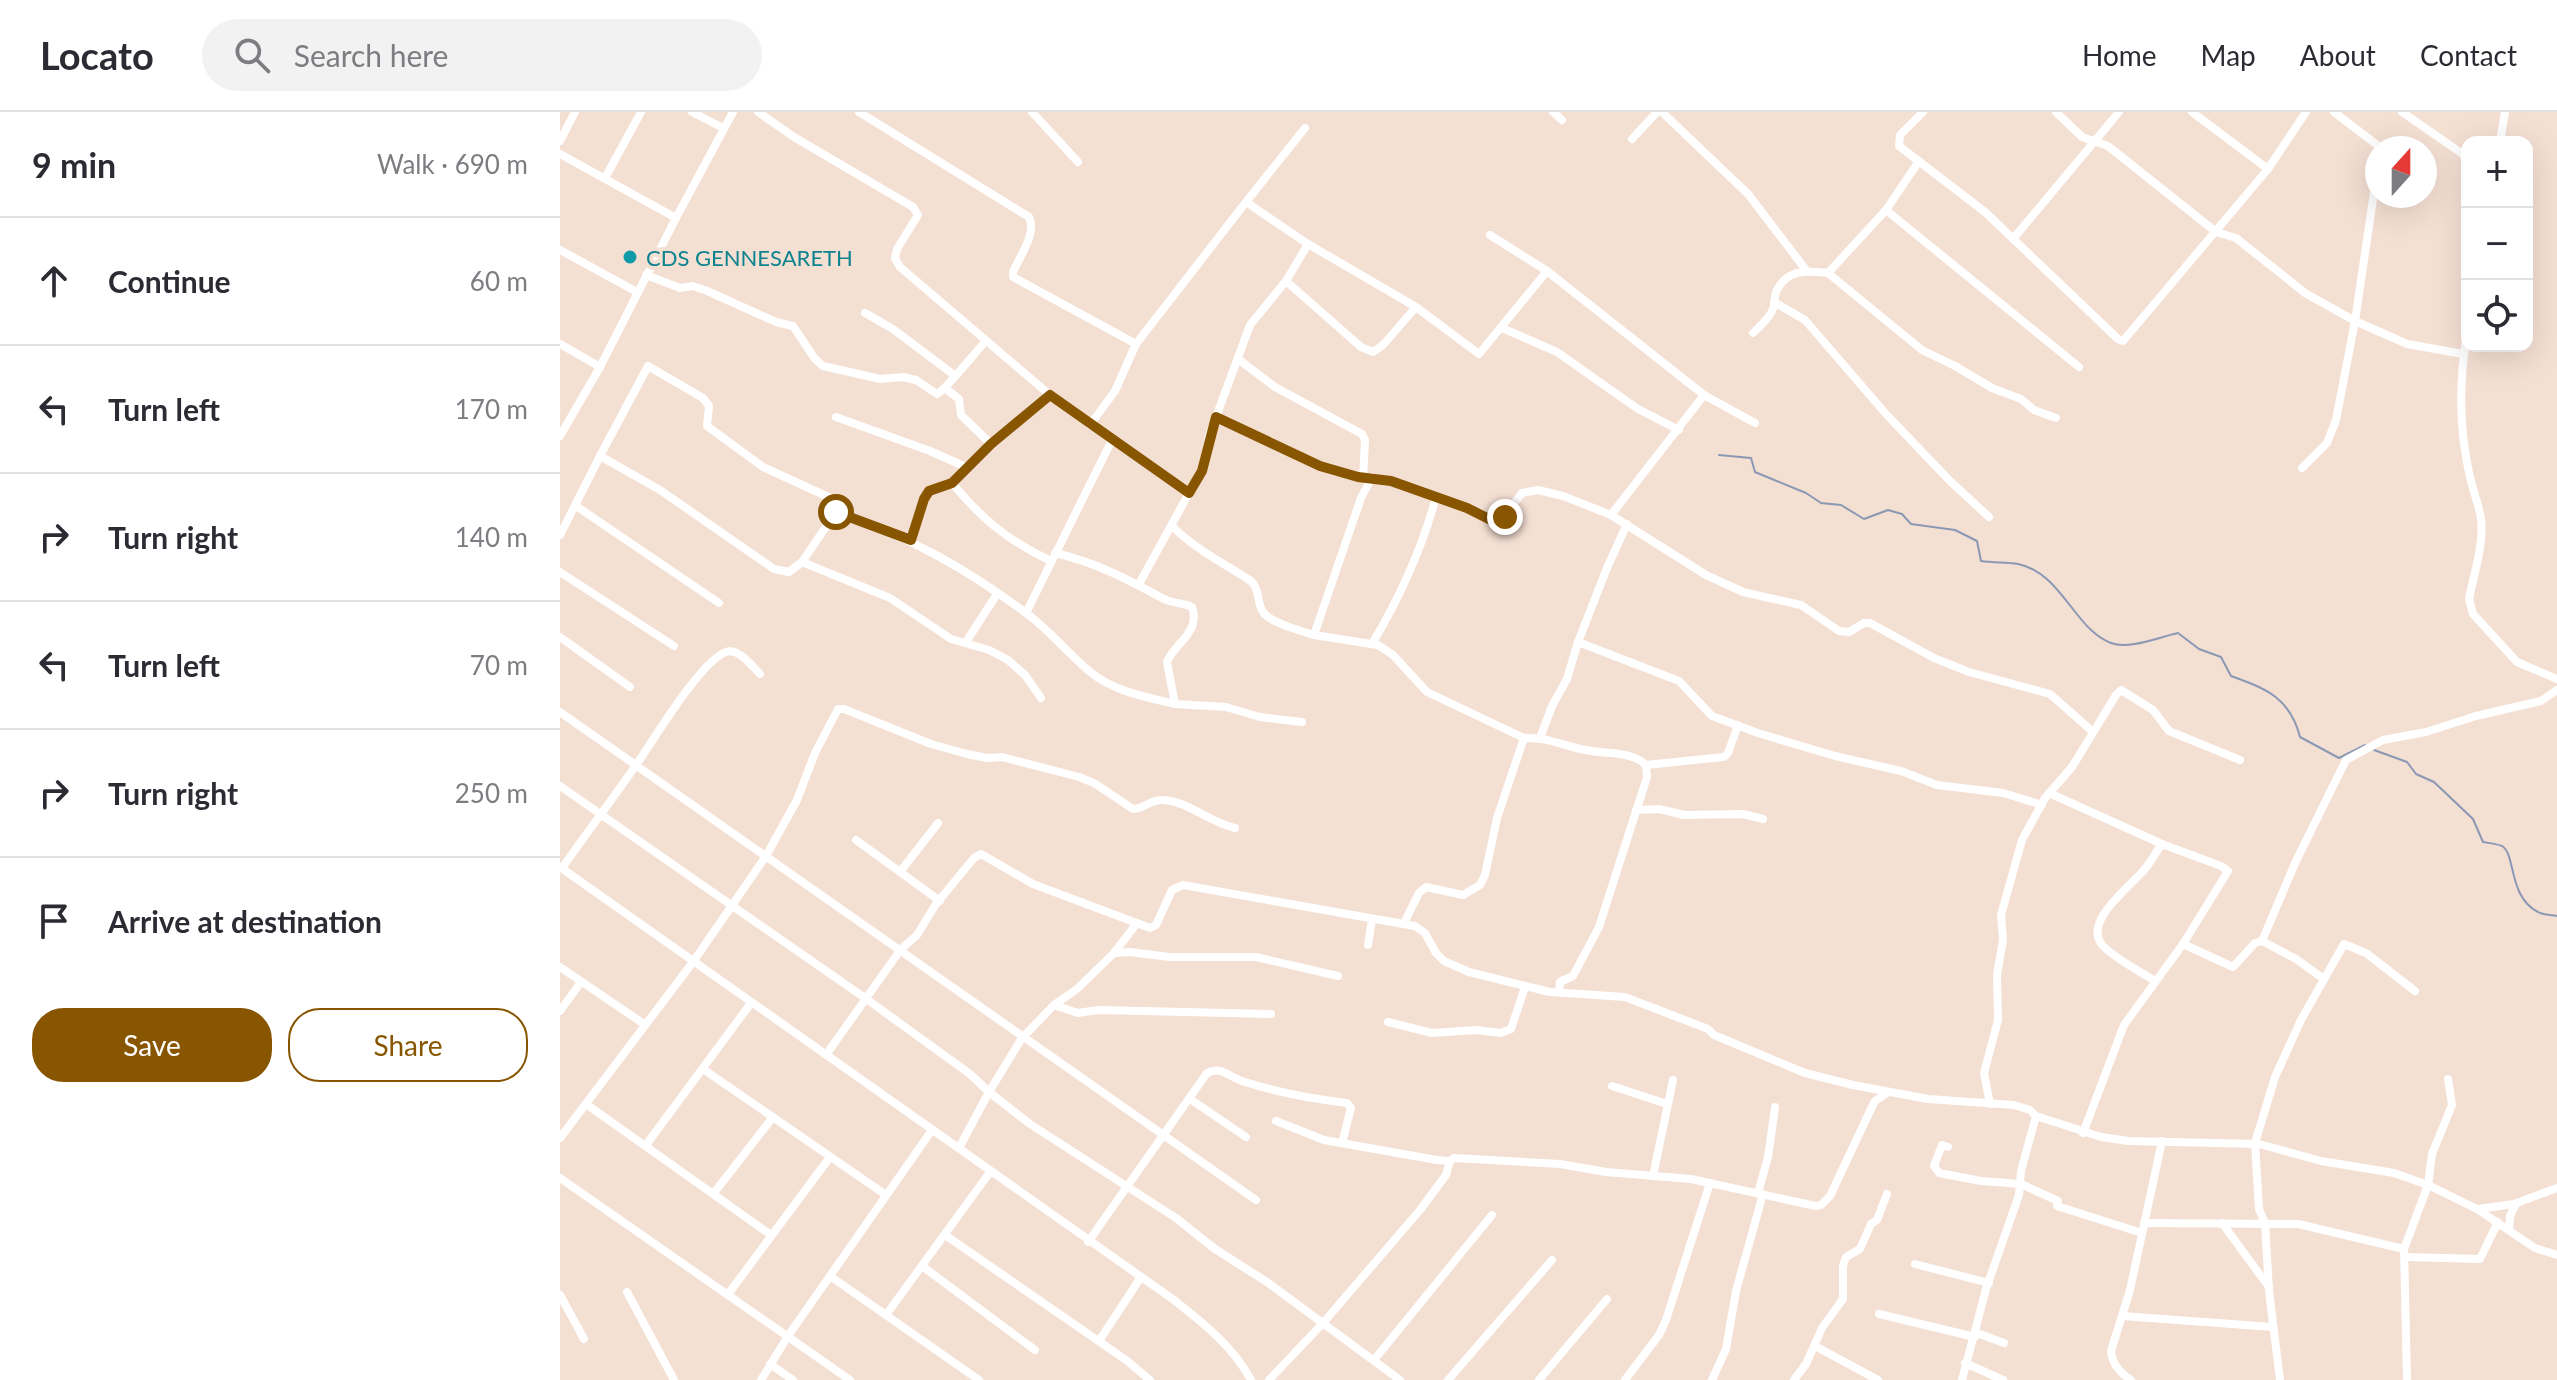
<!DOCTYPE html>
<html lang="en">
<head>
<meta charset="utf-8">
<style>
	body { margin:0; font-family:Lato,sans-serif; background:#f2f2f3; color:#2b2b33 }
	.controls { position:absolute; right:24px; top:24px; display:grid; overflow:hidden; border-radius:16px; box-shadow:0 8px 32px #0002 }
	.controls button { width:72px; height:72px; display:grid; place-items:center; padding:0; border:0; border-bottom:2px solid #e1e1e2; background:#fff; color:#2b2b33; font:40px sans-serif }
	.compass { position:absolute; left:1805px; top:24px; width:72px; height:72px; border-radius:50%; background:#fff; box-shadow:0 8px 32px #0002; rotate:21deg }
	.stop { position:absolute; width:24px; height:24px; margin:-18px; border:6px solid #885600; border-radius:50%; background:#fff }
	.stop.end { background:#885600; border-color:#fff; box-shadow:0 2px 8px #0008 }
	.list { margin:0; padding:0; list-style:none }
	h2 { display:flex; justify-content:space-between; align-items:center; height:104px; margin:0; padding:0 32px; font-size:34px }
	h2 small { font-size:26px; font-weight:400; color:#7c7c81 }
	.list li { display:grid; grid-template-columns:52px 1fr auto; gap:24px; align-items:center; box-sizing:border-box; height:128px; padding:0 32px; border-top:2px solid #e1e1e2 }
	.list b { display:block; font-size:30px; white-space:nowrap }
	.list em { font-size:26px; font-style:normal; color:#7c7c81 }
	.actions { display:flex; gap:16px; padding:24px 32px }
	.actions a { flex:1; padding:18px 0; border:2px solid #885600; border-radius:32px; text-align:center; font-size:28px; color:#885600 }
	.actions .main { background:#885600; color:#fff }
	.icon { flex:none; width:44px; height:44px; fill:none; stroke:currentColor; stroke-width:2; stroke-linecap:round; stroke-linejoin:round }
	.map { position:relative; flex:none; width:1997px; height:1268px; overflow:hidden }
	header { display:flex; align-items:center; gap:48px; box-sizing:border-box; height:112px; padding:0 40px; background:#fff; border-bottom:2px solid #e1e1e2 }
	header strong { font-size:38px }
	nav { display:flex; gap:44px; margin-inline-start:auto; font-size:28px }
	.search { width:560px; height:72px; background:#f2f2f3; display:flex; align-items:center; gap:20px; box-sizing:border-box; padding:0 28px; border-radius:44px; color:#7c7c81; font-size:30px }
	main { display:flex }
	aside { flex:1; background:#fff }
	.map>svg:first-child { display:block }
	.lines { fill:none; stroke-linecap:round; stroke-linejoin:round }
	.stream { stroke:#8a98b4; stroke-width:2 }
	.minor { stroke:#fff; stroke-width:8 }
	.route { stroke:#885600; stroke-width:10 }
	.culture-dot { fill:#0f9aa8; stroke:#f4dfd3; stroke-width:3 }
	.labels { text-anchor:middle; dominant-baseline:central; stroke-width:8; stroke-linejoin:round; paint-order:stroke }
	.culture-label { font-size:22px; fill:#0d838f; stroke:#f4dfd3; text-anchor:start }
</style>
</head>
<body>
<header>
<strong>Locato</strong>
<div class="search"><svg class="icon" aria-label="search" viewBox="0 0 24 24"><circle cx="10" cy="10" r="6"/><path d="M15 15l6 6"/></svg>Search here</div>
<nav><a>Home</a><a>Map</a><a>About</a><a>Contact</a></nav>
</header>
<main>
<aside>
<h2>9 min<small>Walk · 690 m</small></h2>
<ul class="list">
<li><svg class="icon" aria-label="ahead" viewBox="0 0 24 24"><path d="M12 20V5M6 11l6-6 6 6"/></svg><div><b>Continue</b></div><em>60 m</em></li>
<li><svg class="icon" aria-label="left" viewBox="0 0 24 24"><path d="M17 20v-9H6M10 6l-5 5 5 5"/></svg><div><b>Turn left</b></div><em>170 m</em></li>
<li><svg class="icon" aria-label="right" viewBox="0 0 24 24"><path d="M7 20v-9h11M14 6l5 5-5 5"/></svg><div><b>Turn right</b></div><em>140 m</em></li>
<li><svg class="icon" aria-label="left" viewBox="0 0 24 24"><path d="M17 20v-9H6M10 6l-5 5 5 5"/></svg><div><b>Turn left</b></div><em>70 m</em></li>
<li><svg class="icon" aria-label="right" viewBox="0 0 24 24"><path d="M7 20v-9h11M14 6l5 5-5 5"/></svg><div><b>Turn right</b></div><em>250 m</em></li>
<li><svg class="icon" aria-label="arrive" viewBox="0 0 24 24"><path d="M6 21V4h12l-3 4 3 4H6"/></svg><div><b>Arrive at destination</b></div></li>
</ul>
<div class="actions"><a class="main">Save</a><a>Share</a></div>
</aside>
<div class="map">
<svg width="1997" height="1268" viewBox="0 0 1997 1268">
	<rect width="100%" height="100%" fill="#f4dfd3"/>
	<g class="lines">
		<!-- stream -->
		<g class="stream">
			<path d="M1159,343L1191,346L1195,360L1246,381L1261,391L1281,393L1304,407L1328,398L1342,402L1351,412L1395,418L1417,429L1421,449C1434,451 1447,450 1458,452C1502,461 1514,517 1551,531C1569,538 1599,525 1618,521L1639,537L1661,545L1671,564C1707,577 1730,586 1740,625L1779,646L1805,633"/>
			<path d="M1814,638L1847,650L1856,662L1874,670L1913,707L1923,730C1928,731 1937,732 1942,734C1956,742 1948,785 1978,800C1983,803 1991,803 1997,804"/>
		</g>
		<!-- minor -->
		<g class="minor">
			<polyline points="132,0 163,16"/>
			<polyline points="198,0 234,25 353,95 358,103 337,137 335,146 340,155 490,283 629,381 642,359 649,324 690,213 726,169 748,132"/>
			<path d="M299,0L469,105C477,121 460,144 453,160V165L576,232"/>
			<polyline points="472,0 518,50"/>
			<polyline points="993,0 1002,8"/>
			<polyline points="1102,0 1188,82 1246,158"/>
			<polyline points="1363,0 1340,23 1339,34 1425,100 1558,227 1563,229 1708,57 1746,0"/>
			<polyline points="1496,0 1522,25 1548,34 1656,120 1676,126 1745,181 1795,209 1847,232 1903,242"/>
			<polyline points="1632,0 1708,57"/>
			<polyline points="1774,0 1821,36"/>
			<polyline points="1842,0 1907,45"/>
			<polyline points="1072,27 1097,0"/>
			<polyline points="0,29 15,0"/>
			<polyline points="1940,30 1945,0"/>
			<polyline points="0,42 116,106"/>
			<polyline points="45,66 81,0"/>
			<polyline points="686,90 745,16"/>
			<polyline points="1326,98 1519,255"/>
			<polyline points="930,123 987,159 1144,283 1195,311"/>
			<polyline points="1453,127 1559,0"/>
			<polyline points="0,138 77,180"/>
			<polyline points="1268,161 1362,238 1395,254 1432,276 1461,287 1474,298 1496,306"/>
			<path d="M86,163L120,176L132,174L145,178L216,210L233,214L255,247L263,254L320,267L343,265L356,268L377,282C385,279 416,239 426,229"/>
			<polyline points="726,169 801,235 813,240 823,233 856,195"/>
			<polyline points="1214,190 1245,208 1326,302 1389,368 1429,405"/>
			<polyline points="305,201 333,217 394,263"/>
			<polyline points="942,216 997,240 1078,297 1119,318"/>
			<path d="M1193,221C1200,214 1210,206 1213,197C1215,191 1214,183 1217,178C1228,156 1249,159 1268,161L1326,98L1359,49"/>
			<path d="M1907,222C1899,268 1899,318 1910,365C1913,379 1919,393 1921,407C1924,433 1914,461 1909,487L1913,502L1957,550L1997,567"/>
			<polyline points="0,232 40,255"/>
			<polyline points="678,247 715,275 802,322 805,328 803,366"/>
			<polyline points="386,277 399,287 401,303 431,332"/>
			<polyline points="276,305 370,339 406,355"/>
			<polyline points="656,305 760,354 798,365 831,369 907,396 935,410 940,410 962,381 978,378 1003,384 1051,403 1146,463 1183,480 1241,493 1279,519 1289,520 1304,511 1310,511 1374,546 1409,560 1490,582 1532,619"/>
			<polyline points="530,313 555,279 576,232 686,90 748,132 856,195 919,242 987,159"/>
			<polyline points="0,324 40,255 116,106 173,0"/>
			<polyline points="1742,356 1767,331 1776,308 1795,209 1817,60"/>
			<polyline points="812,365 801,386 754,523 818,533 833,543 867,580 964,626 937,706 925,763 920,773 903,783 866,775 859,781 844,811"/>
			<path d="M392,371C422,407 448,429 491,449"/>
			<polyline points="16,394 159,491"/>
			<polyline points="1051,403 1144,283"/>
			<path d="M612,414C635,437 661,450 688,467C701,475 696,490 703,500C710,511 742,519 754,523"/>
			<polyline points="0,423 40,344"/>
			<polyline points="351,428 364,387 369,379 392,371 431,332 490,283"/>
			<path d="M495,441C535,450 567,467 602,486C611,491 623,491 632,495C641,521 615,530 607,550L615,592L666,595L700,605L742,610"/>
			<polyline points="242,450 276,400"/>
			<polyline points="0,460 114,534"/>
			<polyline points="579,472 629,381"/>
			<polyline points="466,501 552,328"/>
			<polyline points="0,525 70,575"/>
			<polyline points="406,530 437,482"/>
			<polyline points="1018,530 1119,569 1152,604 1198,621 1275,644 1341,659 1377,673 1443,681 1482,693"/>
			<path d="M812,532C840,485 862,437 876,385"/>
			<path d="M481,586L465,563L448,548L429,538L391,527L330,486L242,450L229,460L214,457L100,378L40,344L88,254L143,286L149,294L147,314L203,355L275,388L278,392L276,400L282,404C349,423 409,459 466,501C489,518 507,540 529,559C552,579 586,585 615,592"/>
			<polyline points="0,600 696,1088"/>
			<path d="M964,626C987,625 1004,634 1026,638C1046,643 1070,638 1086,653L1087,665L1039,815L1013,864L1000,870L999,880"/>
			<polyline points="980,626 992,594 1007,567 1018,530 1047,456 1067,412"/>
			<polyline points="1086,653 1164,645 1168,641 1178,613"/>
			<polyline points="0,674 305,886 410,962 429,980 470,1012 616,1106 655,1137 707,1170 840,1268"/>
			<polyline points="1489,681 1602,732 1661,754 1668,759 1623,832 1564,913 1523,1021"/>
			<polyline points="1076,698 1099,697 1124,703 1183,702 1203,707"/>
			<polyline points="296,728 380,789"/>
			<path d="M0,755L614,1188C643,1211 673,1234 691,1268"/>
			<path d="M2,756C26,722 51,689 74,656C92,631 140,549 166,540C178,535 192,554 200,562"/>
			<polyline points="340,760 378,711"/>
			<polyline points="1702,829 1736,847 1764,867"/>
			<polyline points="1623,832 1673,855 1695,831 1702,829 1736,749 1786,648 1823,628 1866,620 1916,604 1981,589 1997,578"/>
			<polyline points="808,833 812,807"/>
			<polyline points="554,841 577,811"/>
			<polyline points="0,855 84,912"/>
			<path d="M1595,869C1578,858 1557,848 1543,834C1521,810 1571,774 1584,758C1591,750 1596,740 1602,732"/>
			<polyline points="494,893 518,901 538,898 711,902"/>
			<polyline points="0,899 21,870"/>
			<polyline points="828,910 872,921 917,918 941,921 951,917 965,875"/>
			<polyline points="266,943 341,837 357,823 376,792 414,746 421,742 473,772 590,816 596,813 612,778 623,773 855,814 865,821 876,841 884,849 909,860 990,880 1065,885 1148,917 1154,923 1245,961 1293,973 1368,987 1454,993 1470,998 1476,1004 1541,1025 1568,1029 1699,1032 1761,1049 1834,1061 1868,1073 1917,1097 1975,1136 1997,1143"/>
			<polyline points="143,957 326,1083"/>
			<polyline points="1052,974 1107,992"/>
			<polyline points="630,987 686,1025"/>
			<polyline points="26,992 211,1123"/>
			<polyline points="1430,992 1424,961 1438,908 1437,863 1443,828 1441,803 1462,728 1485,686 1512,655 1556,583 1561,578 1593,598 1609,619 1680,648"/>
			<polyline points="716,1009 764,1028 877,1048 890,1049 894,1046 1000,1052 1046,1060 1131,1067 1256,1094 1261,1093 1270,1084 1311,997 1315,989 1327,981"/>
			<path d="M0,1026L133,850L206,744L237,688L255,641L278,597H284L371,632L407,642L427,646L442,645L519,665L534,671L573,697C584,697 591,687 603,688C628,689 650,711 675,716"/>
			<polyline points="86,1033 191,891"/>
			<polyline points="1388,1035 1382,1033 1374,1054 1379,1061 1421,1069 1461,1072 1498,1089 1497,1094 1582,1121"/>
			<polyline points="399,1036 429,980 462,926 494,893 517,877 554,841 570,840 609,845 696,845 778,864"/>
			<polyline points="1093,1064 1113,968"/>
			<polyline points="0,1066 290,1268"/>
			<polyline points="154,1081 213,1005"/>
			<polyline points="1198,1081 1208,1045 1215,995"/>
			<polyline points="1918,1097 1954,1092 1997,1076"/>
			<polyline points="1584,1111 1738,1112 1844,1137 1847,1268"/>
			<polyline points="1662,1111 1709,1175"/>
			<polyline points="1949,1117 1950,1104 1956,1092"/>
			<polyline points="385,1123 566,1248 590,1268"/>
			<path d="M528,1130L647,961C661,954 668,964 682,969C715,980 752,987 787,991L791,996L782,1031"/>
			<polyline points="1844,1137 1868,1073 1872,1042 1892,993 1888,967"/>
			<polyline points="1846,1145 1920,1147 1938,1110"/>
			<polyline points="1355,1152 1429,1171"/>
			<polyline points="362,1154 475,1238"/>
			<polyline points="270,1164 419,1268"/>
			<polyline points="67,1180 114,1268"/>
			<polyline points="169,1181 270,1045"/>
			<polyline points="0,1183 24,1227"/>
			<polyline points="1319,1202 1415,1225"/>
			<polyline points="326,1203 430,1060"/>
			<polyline points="1562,1204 1713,1215"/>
			<polyline points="1417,1221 1444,1231"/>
			<polyline points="539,1229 581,1165"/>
			<polyline points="1255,1234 1318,1268"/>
			<polyline points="814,1248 932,1103"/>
			<polyline points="1405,1251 1443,1268"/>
			<polyline points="210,1252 233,1268"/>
			<polyline points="201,1268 228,1224 372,1018"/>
			<polyline points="709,1268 763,1211 860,1098 886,1063 890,1049"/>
			<polyline points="888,1268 992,1148"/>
			<polyline points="979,1268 1047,1187"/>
			<polyline points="1065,1268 1099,1223 1106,1208 1150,1071"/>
			<polyline points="1152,1268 1166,1237 1176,1179 1203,1082"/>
			<polyline points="1234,1268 1246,1252 1262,1216 1283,1187 1283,1154 1286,1145 1300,1137 1311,1112 1317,1108 1327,1082"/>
			<polyline points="1402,1268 1426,1177 1459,1083 1461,1059 1476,1004"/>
			<path d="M1571,1268C1560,1261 1552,1252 1551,1239L1570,1178L1602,1029"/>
			<polyline points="1720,1268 1709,1179 1705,1111 1699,1097 1695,1031 1715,965 1741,908 1784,832 1806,841 1855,879"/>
		</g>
	</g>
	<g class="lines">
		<!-- route -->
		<polyline class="route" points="276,400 351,428 364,387 369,379 392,371 431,332 490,283 629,381 642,359 656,305 760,354 798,365 831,369 907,396 935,410 940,410 945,405"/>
	</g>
	<!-- markers -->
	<circle class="culture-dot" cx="70" cy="145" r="8"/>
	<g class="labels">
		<!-- culture labels -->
		<g class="culture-label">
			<text x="86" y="145">CDS GENNESARETH</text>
		</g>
	</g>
</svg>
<div class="controls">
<button>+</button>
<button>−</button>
<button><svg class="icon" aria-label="locate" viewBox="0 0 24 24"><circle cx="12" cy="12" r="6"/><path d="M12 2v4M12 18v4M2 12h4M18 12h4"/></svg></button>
</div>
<svg class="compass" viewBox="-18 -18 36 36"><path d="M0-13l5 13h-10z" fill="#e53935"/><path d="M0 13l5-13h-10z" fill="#7c7c81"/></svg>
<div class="stop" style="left:276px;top:400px"></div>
<div class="stop end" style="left:945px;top:405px"></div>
</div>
</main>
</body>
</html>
